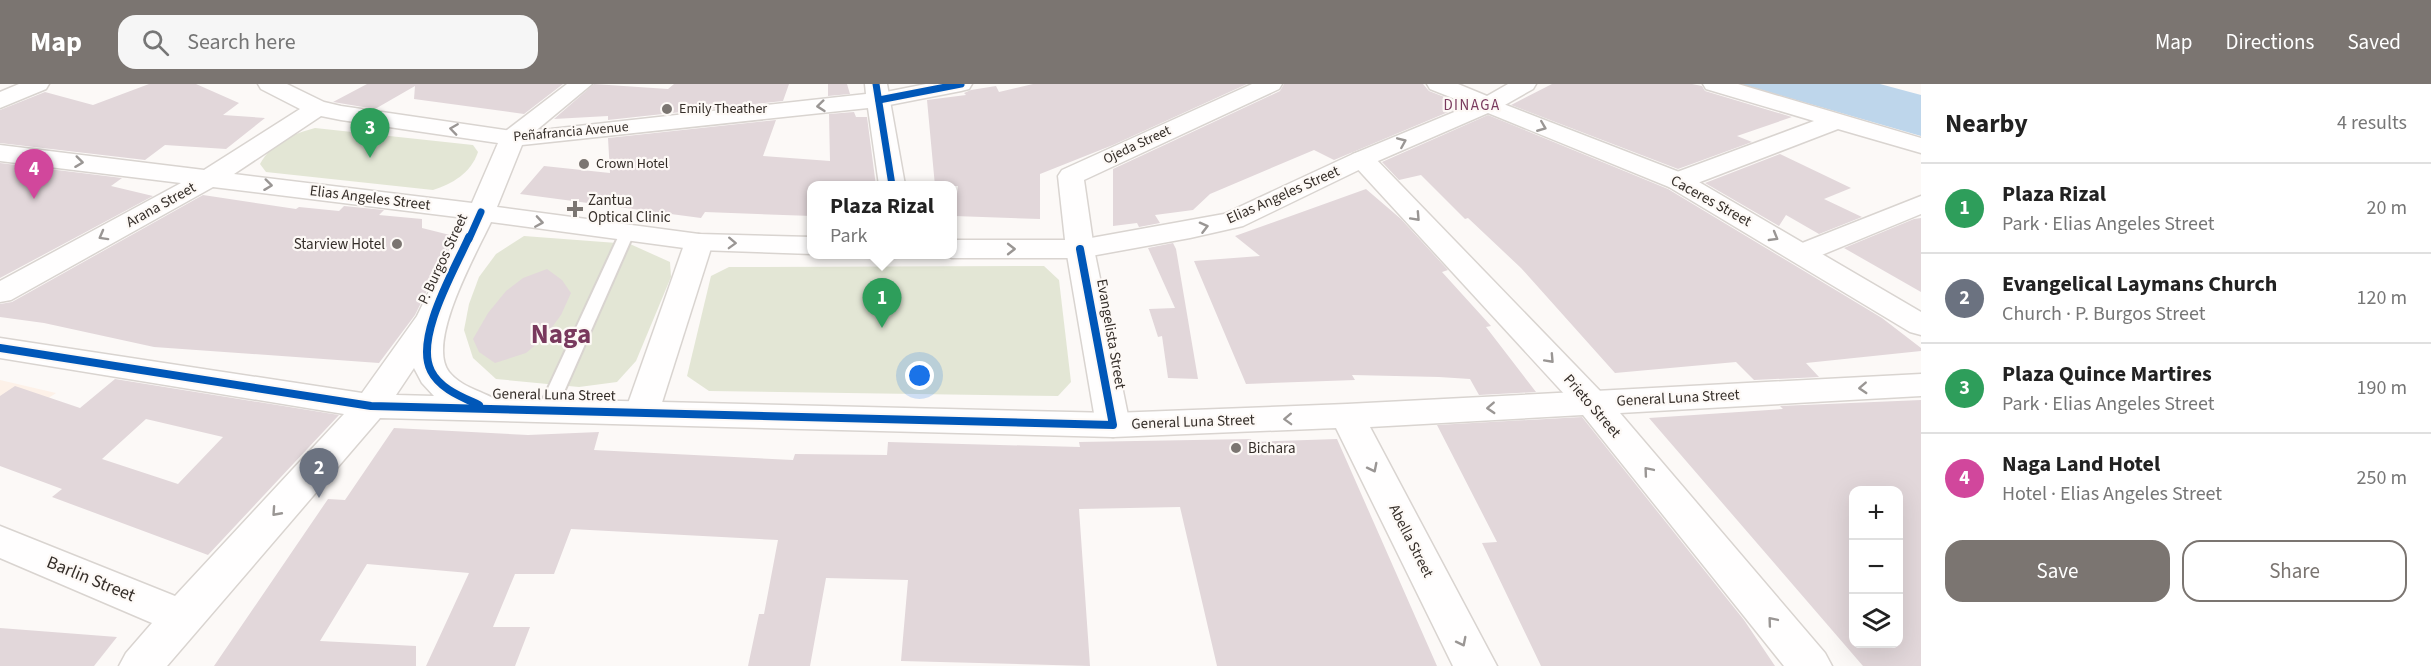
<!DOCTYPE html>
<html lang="en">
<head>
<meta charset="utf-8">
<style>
	body { margin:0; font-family:"Source Sans 3",sans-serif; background:#f6f6f6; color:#222 }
	.controls { position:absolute; right:18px; bottom:18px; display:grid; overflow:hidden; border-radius:12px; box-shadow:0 6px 24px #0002 }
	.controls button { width:54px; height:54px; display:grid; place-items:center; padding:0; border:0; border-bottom:2px solid #e0e0e0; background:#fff; color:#222; font:30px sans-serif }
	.you { position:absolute; left:920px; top:292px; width:21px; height:21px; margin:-15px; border:4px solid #fff; border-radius:50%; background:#1a73e8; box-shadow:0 0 0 9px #1a73e833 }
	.badge { display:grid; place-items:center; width:39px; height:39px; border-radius:50%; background:#7b7571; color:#fff; font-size:20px; font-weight:700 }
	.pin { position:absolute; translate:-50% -50px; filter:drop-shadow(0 2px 3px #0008) }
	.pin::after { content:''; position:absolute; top:32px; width:21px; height:18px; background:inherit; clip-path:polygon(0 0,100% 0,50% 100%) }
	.popup { position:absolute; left:807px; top:97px; width:150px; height:78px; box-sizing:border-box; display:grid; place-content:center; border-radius:12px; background:#fff; filter:drop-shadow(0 2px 4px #0005); font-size:20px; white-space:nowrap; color:#767676 }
	.popup b { font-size:22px; color:#222 }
	.popup::after { content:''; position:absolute; left:50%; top:100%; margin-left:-12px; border:12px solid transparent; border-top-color:#fff }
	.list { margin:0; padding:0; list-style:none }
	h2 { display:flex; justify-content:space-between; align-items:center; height:78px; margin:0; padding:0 24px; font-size:26px }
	h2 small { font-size:20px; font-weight:400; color:#767676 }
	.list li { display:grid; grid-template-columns:39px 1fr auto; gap:18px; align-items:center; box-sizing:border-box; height:90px; padding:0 24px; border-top:2px solid #e0e0e0 }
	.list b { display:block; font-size:22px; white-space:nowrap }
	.list p { margin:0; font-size:20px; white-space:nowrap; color:#767676 }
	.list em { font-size:20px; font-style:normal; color:#767676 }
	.actions { display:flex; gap:12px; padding:18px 24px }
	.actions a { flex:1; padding:14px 0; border:2px solid #7b7571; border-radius:18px; text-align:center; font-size:21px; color:#7b7571 }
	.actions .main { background:#7b7571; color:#fff }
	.icon { flex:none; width:33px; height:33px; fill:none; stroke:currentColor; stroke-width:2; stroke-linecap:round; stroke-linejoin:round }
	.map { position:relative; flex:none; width:1921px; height:582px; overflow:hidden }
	header { display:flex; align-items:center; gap:36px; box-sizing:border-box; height:84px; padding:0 30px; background:#7b7571; color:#fff }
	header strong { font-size:28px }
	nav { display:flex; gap:33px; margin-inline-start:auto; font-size:21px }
	.search { width:420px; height:54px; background:#f6f6f6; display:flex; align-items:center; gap:15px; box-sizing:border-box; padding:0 21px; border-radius:18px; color:#767676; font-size:22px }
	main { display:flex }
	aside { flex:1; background:#fff }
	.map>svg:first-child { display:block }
	.built { fill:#fdf1e8 }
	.green { fill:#e3e6d5 }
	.water { fill:#bed6eb }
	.building { fill:#e2d7da; fill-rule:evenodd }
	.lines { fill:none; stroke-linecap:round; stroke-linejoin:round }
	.lane-casing { stroke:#d9d4d0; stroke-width:4 }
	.street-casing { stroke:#d9d4d0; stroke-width:3 }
	.secondary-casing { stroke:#d9d4d0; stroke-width:3 }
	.lane { fill:#fffefe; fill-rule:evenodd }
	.street { fill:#fffefe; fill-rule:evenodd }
	.secondary { fill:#fffefe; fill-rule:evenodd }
	.cycleway-far1-casing { stroke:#fdf9f6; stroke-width:10 }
	.cycleway-casing { stroke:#fdf9f6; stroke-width:12 }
	.cycleway-far1 { stroke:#0057b8; stroke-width:7 }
	.cycleway { stroke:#0057b8; stroke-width:8 }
	.oneway { stroke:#9a9694 }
	.poi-dot { fill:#7b7571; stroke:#fdf9f6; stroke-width:2 }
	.labels { text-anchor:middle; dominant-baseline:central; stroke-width:4.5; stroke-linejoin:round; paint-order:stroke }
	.far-poi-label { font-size:14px; fill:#352e29; stroke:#fdf9f6; text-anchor:start }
	.far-street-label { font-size:14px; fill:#352e29; stroke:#fdf9f6 }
	.far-quarter-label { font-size:15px; letter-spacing:1.5px; fill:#79395d; stroke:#fdf9f6 }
	.street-label { font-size:15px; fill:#352e29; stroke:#fdf9f6 }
	.poi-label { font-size:15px; fill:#352e29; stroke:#fdf9f6; text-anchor:start }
	.near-street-label { font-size:18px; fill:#352e29; stroke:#fdf9f6 }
	.town-label { font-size:27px; font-weight:bold; fill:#79395d; stroke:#fdf9f6 }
</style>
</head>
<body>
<header>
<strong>Map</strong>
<div class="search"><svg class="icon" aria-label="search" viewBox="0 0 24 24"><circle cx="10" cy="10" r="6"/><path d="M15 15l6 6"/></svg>Search here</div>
<nav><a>Map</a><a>Directions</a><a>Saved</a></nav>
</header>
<main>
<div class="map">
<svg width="1921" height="582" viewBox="0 0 1921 582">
	<rect width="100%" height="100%" fill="#fcf9f7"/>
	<!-- built -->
	<polygon class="built" points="0,296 56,309 0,346"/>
	<!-- green -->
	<g class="green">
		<path d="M315,44L473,61L478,68C471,89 452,100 433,106L266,88L260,80C271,59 292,50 315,44Z"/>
		<polygon points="524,152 630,160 670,178 671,193 636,277 617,298 579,303 496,295 473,274 464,246 469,220 479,193 496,170"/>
		<polygon points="1044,182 1059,196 1071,298 1058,312 709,307 687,292 711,192 729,183"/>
	</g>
	<!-- water -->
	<polygon class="water" points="1741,0 1880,0 1921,11 1921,52"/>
	<!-- building -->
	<g class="building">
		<polygon points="149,0 196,0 239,19 223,31 265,34 226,65 165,61 145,76 0,59 0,26 45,8 93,21"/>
		<polygon points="367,0 563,0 524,30 414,15 415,2 375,25 333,18"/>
		<polygon points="594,0 668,5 674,0 789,0 783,17 608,36 608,32 554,35"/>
		<polygon points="828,0 847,0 850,10 828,12"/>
		<polygon points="1033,0 1247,0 1113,61 1040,90 1040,135 954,132 958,102 935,102 927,16 966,11 964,9 971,6 996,2 999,8"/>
		<polygon points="1284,0 1423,0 1429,7 1465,21 1334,76 1314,66 1210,110 1193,126 1155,131 1160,139 1139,143 1137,139 1113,142 1113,85 1280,7"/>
		<polygon points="1552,0 1692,0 1702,2 1705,7 1792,33 1737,52 1752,58 1678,85 1511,21"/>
		<polygon points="854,28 856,33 867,33 876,102 812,102 812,132 705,128 701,134 520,110 544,82 610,89 608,54 776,36 763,72 830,77 829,30"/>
		<polygon points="1488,31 1668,105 1882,234 1921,264 1921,267 1806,279 1819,293 1754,296 1736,278 1615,289 1521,184 1468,134 1465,135 1421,91 1399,96 1382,78"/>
		<polygon points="1780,70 1851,104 1824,115 1862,133 1819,150 1786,131 1779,142 1705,99"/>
		<polygon points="0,79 122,94 111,102 153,112 0,194"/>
		<polygon points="1366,105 1401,135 1448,186 1442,188 1491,242 1486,243 1536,308 1479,311 1470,295 1439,293 1352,291 1355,296 1246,300 1194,177 1260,172 1235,152"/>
		<polygon points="203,111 296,125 299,123 339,127 344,122 384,126 379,131 422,135 422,144 454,152 415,231 379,279 154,263 44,239 0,233 0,220 12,218"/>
		<polygon points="1921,134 1921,208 1844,164 1914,135"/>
		<polygon points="1173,159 1176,165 1198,295 1168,294 1162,252 1158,253 1149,225 1175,224 1148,164"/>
		<polygon points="547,185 562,196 571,209 561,231 544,254 526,269 495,279 479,268 473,255 488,229 506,207 523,194"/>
		<path d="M115,295L339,331L208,471L52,413L62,405L0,382V312L15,302L80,324ZM146,335L223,353L178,400L102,375Z"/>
		<path d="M1921,316V582H1863L1649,334L1783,325L1780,322ZM1854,406H1899V560H1854Z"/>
		<polygon points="1582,333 1744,536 1775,582 1541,582 1482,459 1497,458 1437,341"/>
		<polygon points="394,344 528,351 599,348 594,366 793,376 795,370 887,371 888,358 1080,363 1079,358 1251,355 1252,358 1337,355 1437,582 1217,582 1180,423 1079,425 1090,582 901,577 908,496 826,494 810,582 748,582 759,530 764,530 778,456 571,445 554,490 515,490 493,543 530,543 515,582 426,582 469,489 367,480 320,557 416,562 416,582 214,582 328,415 345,416"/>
		<polygon points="0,544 117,553 94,582 0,582"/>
	</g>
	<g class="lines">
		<!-- lane casing -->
		<g class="lane-casing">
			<polygon id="lane" points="627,145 634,149 556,326 553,330 541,330 538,326 620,149"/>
		</g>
		<!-- street casing -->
		<g class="street-casing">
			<g id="street">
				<polygon points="19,0 49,0 46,5 0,24 0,8"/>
				<polygon points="567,0 592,0 521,59 512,61 503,59 500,54 503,49"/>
				<polygon points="926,0 972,0 969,5 961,7 879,23 871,21 867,16 871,11"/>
				<polygon points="1252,0 1282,0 1279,5 1084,96 1094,165 1130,341 1125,350 1113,353 1101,350 1096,341 1066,165 1058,92 1062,86"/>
				<polygon points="1427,0 1458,0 1487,12 1508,0 1536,0 1533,5 1496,26 1488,28 1430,5"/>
				<polygon points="1703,0 1738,0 1921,54 1921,69 1838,45 1687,103 1678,105 1669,103 1665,97 1669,91 1814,37 1706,5"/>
				<polygon points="1362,67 1371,70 1603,310 1608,318 1603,326 1591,330 1579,326 1353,80 1349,75 1353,70"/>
				<polygon points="1921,112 1921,130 1812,175 1802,178 1792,175 1788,169 1792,163"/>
				<polygon points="699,150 709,152 713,158 659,328 654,336 642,340 630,336 625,328 685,158 689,152"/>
			</g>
		</g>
		<!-- secondary casing -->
		<g class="secondary-casing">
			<g id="secondary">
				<path d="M258,0H287L324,18L341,22L512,47L551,45L866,10L865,0H887L905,101H879L868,24L522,61L497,123L699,150L812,153V170L699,166L491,138C476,170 426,258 449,288C460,302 478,306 493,314L1113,329L1347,320L1921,290V312L1620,329L1825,569L1832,582H1784L1583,331L1370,343L1497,582H1453L1336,344L1113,353L380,334L167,582H119L126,569L152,539L0,474V442L175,512L344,330L0,274V254L362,309L417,232L465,134L213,103L11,216L0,218V197L181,99L0,77V61L204,86L300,25L261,5ZM321,32L341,36L498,59L472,119L234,90ZM414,284L422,299L434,312L396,311Z"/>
				<polygon points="1488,14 1687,91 1921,228 1921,251 1910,248 1669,103 1488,29 1371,80 1243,142 1190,154 1080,174 952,174 942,170 952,170 952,156 1080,156 1224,130 1353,70"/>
			</g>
		</g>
		<!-- lane -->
		<use href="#lane" class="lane"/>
		<!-- street -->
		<use href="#street" class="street"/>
		<!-- secondary -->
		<use href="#secondary" class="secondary"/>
		<!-- cycleway-far1 casing -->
		<g class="cycleway-far1-casing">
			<g id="cycleway-far1">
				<polyline points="876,0 892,101"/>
				<polyline points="879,16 961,0"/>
				<polyline points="469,155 481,128"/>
			</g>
		</g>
		<!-- cycleway casing -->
		<g class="cycleway-casing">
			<g id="cycleway">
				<path d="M469,153C455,185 414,254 431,287C440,305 462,313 479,321"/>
				<polyline points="0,264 371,322 1113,341 1080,165"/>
			</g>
		</g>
		<!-- cycleway-far1 -->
		<use href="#cycleway-far1" class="cycleway-far1"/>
		<!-- cycleway -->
		<use href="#cycleway" class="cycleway"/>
	</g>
	<!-- one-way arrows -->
	<defs><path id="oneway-chevron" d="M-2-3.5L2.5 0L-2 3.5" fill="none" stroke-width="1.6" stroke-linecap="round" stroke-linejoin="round" transform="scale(1.5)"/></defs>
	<g class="oneway">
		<use href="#oneway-chevron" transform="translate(821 22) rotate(174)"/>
		<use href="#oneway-chevron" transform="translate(1542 43) rotate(22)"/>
		<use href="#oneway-chevron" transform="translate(454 45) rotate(-172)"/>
		<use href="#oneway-chevron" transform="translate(1402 58) rotate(-23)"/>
		<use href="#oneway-chevron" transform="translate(79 78) rotate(7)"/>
		<use href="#oneway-chevron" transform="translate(268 101) rotate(7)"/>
		<use href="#oneway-chevron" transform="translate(1416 133) rotate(47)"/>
		<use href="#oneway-chevron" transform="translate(539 138) rotate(9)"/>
		<use href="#oneway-chevron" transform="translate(1204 143) rotate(-14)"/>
		<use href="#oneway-chevron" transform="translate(103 152) rotate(151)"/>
		<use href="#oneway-chevron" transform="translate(1774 153) rotate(30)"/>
		<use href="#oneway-chevron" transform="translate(732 159) rotate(2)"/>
		<use href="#oneway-chevron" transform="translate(1011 165)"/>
		<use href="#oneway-chevron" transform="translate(1550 275) rotate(47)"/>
		<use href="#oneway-chevron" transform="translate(1863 304) rotate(177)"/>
		<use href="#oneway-chevron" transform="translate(1491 324) rotate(177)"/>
		<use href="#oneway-chevron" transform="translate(1288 335) rotate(178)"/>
		<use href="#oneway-chevron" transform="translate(1373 384) rotate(63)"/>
		<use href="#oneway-chevron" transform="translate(1648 387) rotate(-130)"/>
		<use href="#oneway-chevron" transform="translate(276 428) rotate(132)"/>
		<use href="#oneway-chevron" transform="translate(1772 537) rotate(-130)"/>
		<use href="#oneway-chevron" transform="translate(1462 558) rotate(63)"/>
	</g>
	<!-- markers -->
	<g class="poi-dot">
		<circle cx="667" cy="25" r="6"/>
		<circle cx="584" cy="80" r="6"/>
		<path d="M572 116h6v6h6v6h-6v6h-6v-6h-6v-6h6z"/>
		<circle cx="397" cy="160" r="6"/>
		<circle cx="1236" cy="364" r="6"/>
	</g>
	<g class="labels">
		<!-- far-poi labels -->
		<g class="far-poi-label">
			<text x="679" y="25">Emily Theather</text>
			<text x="596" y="80">Crown Hotel</text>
		</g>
		<!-- far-street labels -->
		<g class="far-street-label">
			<text transform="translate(571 48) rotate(-5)">Peñafrancia Avenue</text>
			<text transform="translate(1137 61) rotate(-25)">Ojeda Street</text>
		</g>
		<!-- far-quarter labels -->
		<g class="far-quarter-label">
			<text x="1472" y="21">DINAGA</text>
		</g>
		<!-- street labels -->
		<g class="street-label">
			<text transform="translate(1283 111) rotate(-24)">Elias Angeles Street</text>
			<text transform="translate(370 114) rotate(7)">Elias Angeles Street</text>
			<text transform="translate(1711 117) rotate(29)">Caceres Street</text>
			<text transform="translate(161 121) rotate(-29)">Arana Street</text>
			<text transform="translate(443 175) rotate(-65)">P. Burgos Street</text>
			<text transform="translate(1111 250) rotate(80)">Evangelista Street</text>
			<text transform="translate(554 311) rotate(1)">General Luna Street</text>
			<text transform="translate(1678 314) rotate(-3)">General Luna Street</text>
			<text transform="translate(1592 322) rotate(49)">Prieto Street</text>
			<text transform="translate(1193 338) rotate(-2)">General Luna Street</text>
			<text transform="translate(1411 457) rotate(63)">Abella Street</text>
		</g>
		<!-- poi labels -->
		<g class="poi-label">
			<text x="588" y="116">Zantua<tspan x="588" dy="17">Optical Clinic</tspan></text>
			<text x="385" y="160" text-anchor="end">Starview Hotel</text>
			<text x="1248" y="364">Bichara</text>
		</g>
		<!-- near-street labels -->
		<g class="near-street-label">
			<text transform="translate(91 495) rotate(22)">Barlin Street</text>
		</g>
		<!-- town labels -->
		<g class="town-label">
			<text x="561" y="250">Naga</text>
		</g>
	</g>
</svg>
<div class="controls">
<button>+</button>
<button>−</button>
<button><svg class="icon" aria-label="layers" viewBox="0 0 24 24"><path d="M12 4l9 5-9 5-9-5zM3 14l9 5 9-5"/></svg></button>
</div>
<div class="you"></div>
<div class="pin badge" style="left:882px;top:244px;background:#2e9e5b">1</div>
<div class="popup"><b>Plaza Rizal</b>Park</div>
<div class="pin badge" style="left:319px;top:414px;background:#6b7280">2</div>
<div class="pin badge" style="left:370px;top:74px;background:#2e9e5b">3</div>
<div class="pin badge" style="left:34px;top:115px;background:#d1479c">4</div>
</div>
<aside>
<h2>Nearby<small>4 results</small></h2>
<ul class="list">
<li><span class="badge" style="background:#2e9e5b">1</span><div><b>Plaza Rizal</b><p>Park · Elias Angeles Street</p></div><em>20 m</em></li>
<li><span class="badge" style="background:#6b7280">2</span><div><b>Evangelical Laymans Church</b><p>Church · P. Burgos Street</p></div><em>120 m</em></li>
<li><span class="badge" style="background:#2e9e5b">3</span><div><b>Plaza Quince Martires</b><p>Park · Elias Angeles Street</p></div><em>190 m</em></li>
<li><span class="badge" style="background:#d1479c">4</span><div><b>Naga Land Hotel</b><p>Hotel · Elias Angeles Street</p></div><em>250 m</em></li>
</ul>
<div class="actions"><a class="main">Save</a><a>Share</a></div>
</aside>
</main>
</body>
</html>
